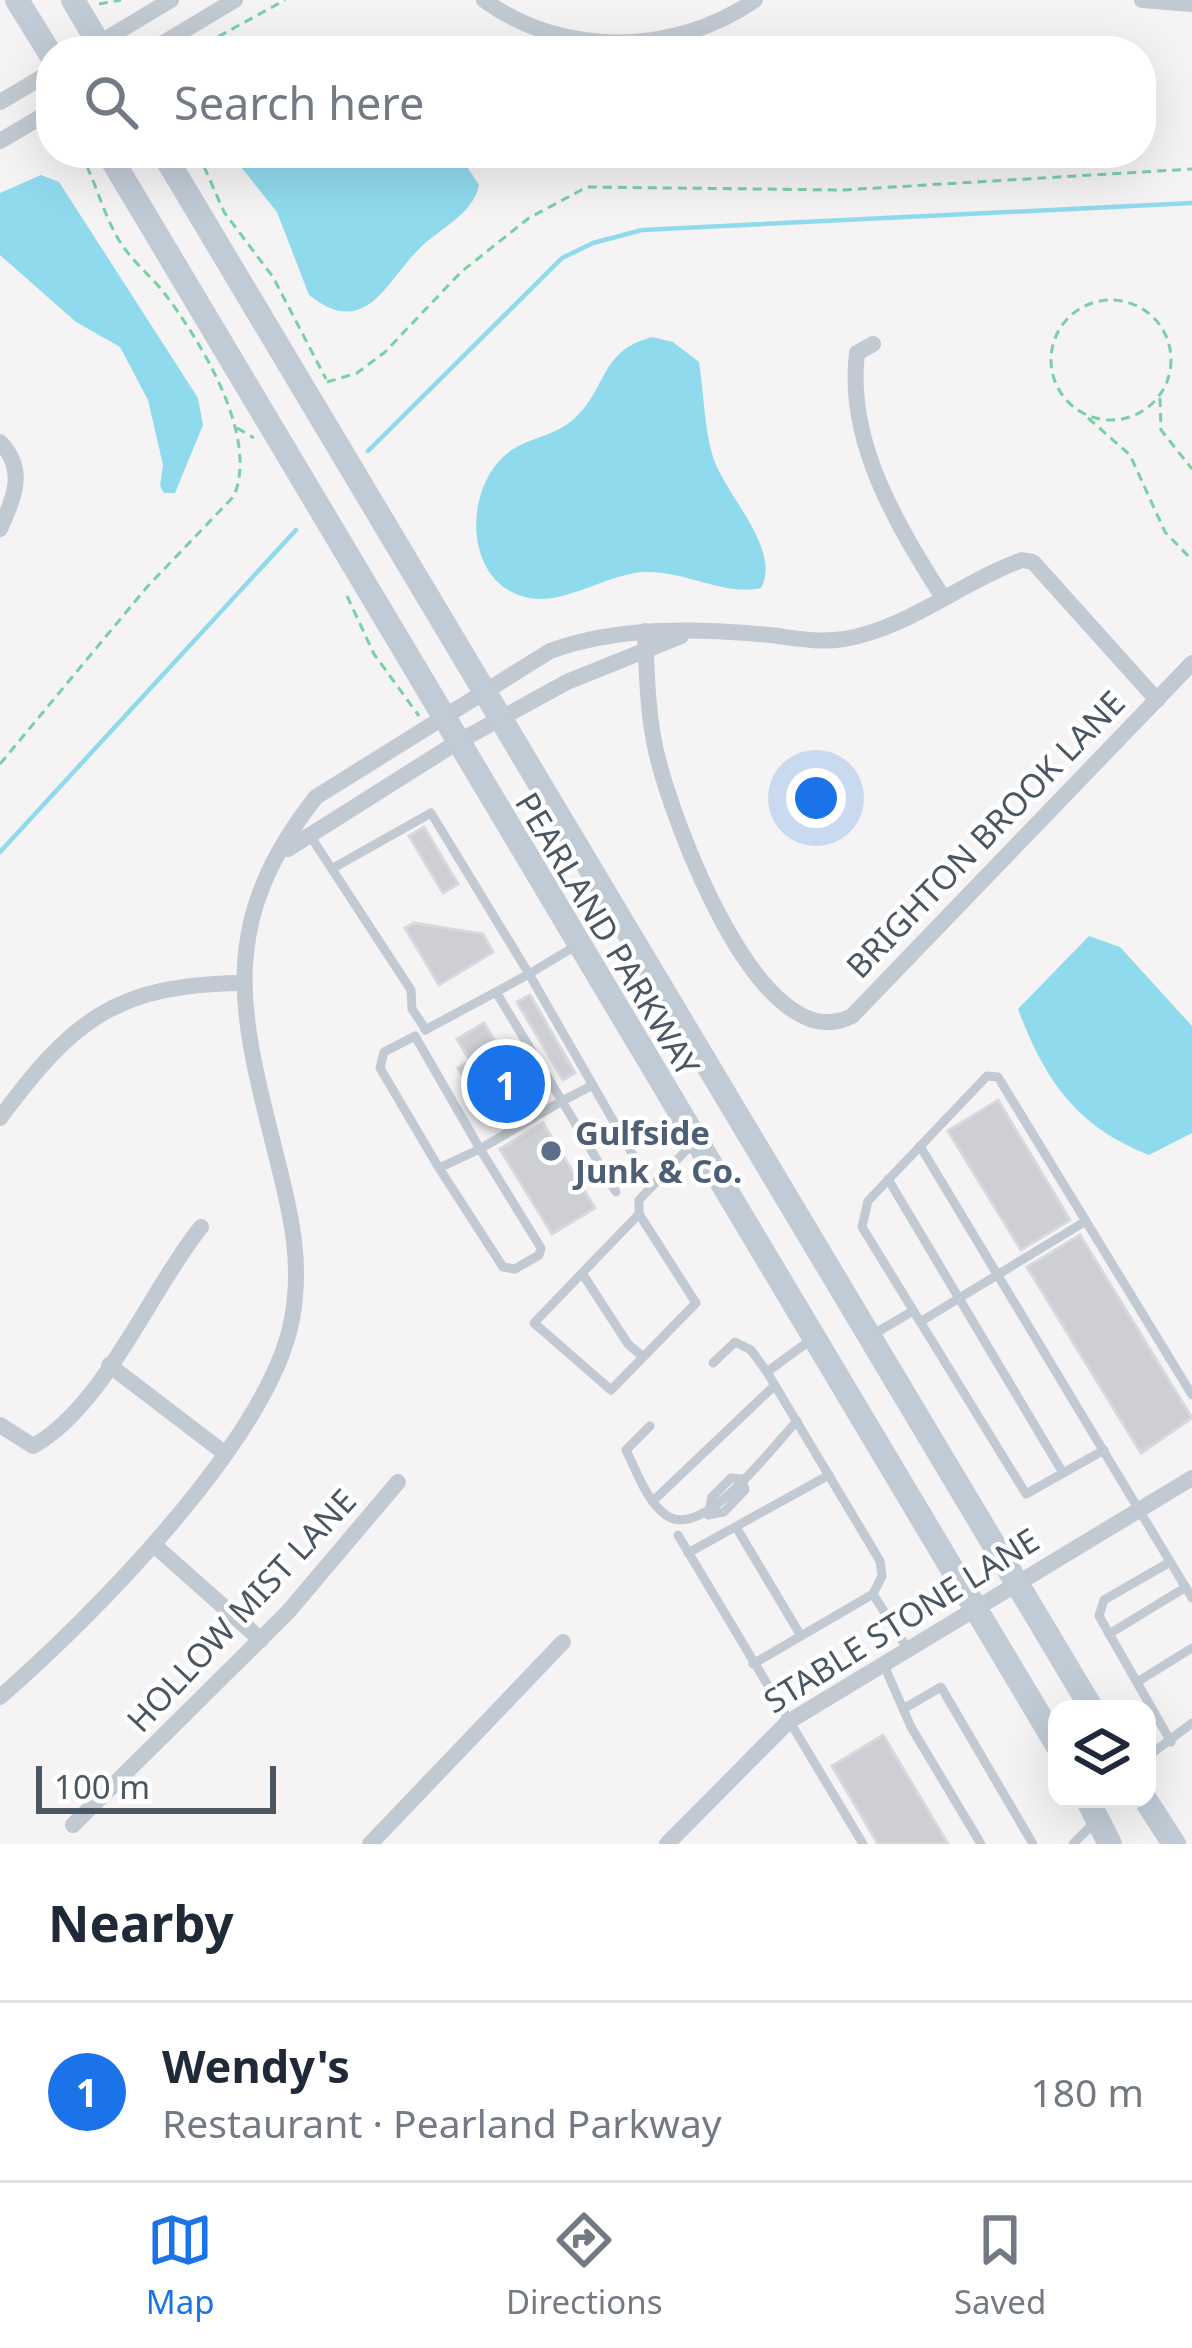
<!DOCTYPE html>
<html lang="en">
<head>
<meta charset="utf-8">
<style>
	body { margin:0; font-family:"Noto Sans",sans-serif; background:#f2f2f3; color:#1f2937 }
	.controls { position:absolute; right:36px; bottom:36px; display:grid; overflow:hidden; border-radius:24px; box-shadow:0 12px 48px #0002 }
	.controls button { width:108px; height:108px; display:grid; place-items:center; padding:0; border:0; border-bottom:3px solid #e0e1e3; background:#fff; color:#1f2937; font:60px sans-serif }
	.scale { position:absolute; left:36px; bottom:30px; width:240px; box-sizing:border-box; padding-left:12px; border:6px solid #4a5661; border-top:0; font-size:33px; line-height:42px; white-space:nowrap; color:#4a5661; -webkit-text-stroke:9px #fff; paint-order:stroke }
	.you { position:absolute; left:816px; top:798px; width:42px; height:42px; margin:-30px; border:9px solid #fff; border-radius:50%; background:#1a73e8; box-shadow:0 0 0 18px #1a73e833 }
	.badge { display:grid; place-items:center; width:78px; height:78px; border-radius:50%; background:#1a73e8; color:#fff; font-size:39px; font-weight:700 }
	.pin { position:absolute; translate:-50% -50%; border:6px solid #fff; box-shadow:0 3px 12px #0006 }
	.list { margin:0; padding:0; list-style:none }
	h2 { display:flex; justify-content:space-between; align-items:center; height:156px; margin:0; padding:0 48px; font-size:51px }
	h2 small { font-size:39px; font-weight:400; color:#747a83 }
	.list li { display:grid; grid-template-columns:78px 1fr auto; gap:36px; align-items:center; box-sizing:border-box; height:180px; padding:0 48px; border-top:3px solid #e0e1e3 }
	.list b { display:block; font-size:45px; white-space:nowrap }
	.list p { margin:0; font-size:39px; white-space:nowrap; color:#747a83 }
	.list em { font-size:39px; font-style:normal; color:#747a83 }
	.icon { flex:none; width:66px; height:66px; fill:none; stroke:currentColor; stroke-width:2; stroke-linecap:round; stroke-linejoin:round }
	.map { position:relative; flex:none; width:1192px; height:1844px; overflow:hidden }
	.search { position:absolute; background:#fff; box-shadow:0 12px 48px #0002; left:36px; right:36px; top:36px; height:132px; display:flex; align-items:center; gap:30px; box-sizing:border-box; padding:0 42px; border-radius:48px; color:#747a83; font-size:45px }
	.sheet { height:336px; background:#fff }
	nav { display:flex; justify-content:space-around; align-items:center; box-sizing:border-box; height:168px; border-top:3px solid #e0e1e3; background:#fff; font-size:33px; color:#747a83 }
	nav a { display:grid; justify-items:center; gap:6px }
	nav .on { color:#1a73e8 }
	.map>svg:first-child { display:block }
	.water { fill:#90daee }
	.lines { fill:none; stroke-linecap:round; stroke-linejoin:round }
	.stream { stroke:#90daee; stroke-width:4.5 }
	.building { fill:#cdcfd5; stroke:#d7d9de; stroke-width:3 }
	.path { stroke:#7ad0a6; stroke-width:3; stroke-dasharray:9 6; stroke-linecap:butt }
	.service { stroke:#c1cad2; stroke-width:9 }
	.minor { stroke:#c1cad2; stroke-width:16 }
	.secondary { stroke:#c1cbd6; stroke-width:24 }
	.service-dot { fill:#5c6f8a; stroke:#fff; stroke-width:4.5 }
	.labels { text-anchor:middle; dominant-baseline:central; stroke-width:9; stroke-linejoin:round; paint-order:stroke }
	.street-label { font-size:33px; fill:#4a5661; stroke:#fff }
	.service-label { font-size:33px; font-weight:bold; fill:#4e5e75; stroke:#fff; text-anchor:start }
</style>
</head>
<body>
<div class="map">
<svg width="1192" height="1844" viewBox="0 0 1192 1844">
	<rect width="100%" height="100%" fill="#f5f3f3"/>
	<!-- water -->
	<g class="water">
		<path d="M230,153H438L466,165L479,185C473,214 442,227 421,247C386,280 367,341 309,295L277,212Z"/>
		<polygon points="41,175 59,182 198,398 203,425 175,493 164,493 160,486 163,465 148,400 120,347 76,322 0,255 0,193"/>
		<path d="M652,337L673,342L699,362C704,393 704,428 713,457C725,495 782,549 761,588C723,596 684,570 644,572C607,574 565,605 529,598C466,586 462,496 503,457C522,438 553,438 574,419C608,388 599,351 652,337Z"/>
		<path d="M1089,936L1120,947L1192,1026V1133L1149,1155C1077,1127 1045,1081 1018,1009Z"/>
	</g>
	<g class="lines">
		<!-- stream -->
		<g class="stream">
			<polyline points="368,451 562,258 593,243 642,230 1192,203"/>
			<polyline points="0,852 296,530"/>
		</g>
	</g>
	<!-- building -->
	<g class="building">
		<polygon points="424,827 458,884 443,893 409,836"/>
		<polygon points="414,923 483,934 493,952 439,985 405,928"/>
		<polygon points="530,995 575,1073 563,1080 517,1002"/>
		<polygon points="484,1023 513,1072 522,1066 538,1093 501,1115 495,1104 484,1111 458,1068 470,1061 457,1039"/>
		<polygon points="998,1100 1070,1220 1021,1250 948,1131"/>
		<polygon points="543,1123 595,1208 552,1234 500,1149"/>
		<polygon points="1080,1235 1192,1418 1141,1453 1027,1267"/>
		<polygon points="883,1735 948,1844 878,1844 832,1766"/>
	</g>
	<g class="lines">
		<!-- path -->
		<g class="path">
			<polyline points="99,4 121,0"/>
			<polyline points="192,51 285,0"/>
			<polyline points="198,153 224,212 273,277 326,379"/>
			<circle cx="1111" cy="360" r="60"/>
			<polyline points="327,382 357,373 385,352 461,272 529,218 587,187 843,190 1192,169"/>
			<polyline points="1160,398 1161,430 1192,469"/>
			<polyline points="1088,418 1130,455 1165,532 1192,560"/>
			<polyline points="237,428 254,438"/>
			<polyline points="347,596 374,654 419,716"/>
			<path d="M0,764L147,587L234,496C259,436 201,342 165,294C152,277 134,263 122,245C103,216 97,183 80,153"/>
		</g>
		<!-- service -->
		<g class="service">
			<polyline points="309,834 411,990 412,1009 426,1030"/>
			<polyline points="335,867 431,813 529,974 496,992 562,1101 480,1149 541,1248 539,1255 515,1269 503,1267 439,1168 480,1149 415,1036 384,1052 380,1068 439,1168"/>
			<polyline points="577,945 529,974 637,1162"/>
			<polyline points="425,1030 496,992"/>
			<polyline points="593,1085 562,1101 616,1192"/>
			<polyline points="920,1146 1192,1598"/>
			<polyline points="888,1179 1063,1473"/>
			<polyline points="639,1214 696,1303 611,1390 534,1323 639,1214 639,1200 694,1142"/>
			<polyline points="582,1273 628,1344 643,1357"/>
			<polyline points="920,1322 1086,1221"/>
			<polyline points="872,1335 913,1311"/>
			<polyline points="713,1363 735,1342 751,1350 767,1372"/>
			<path d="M650,1426L626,1450C636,1470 647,1502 666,1515C703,1542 772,1447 797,1421"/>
			<polyline points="1104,1450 1026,1494 862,1227 868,1201 987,1076 998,1077 1192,1395"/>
			<polygon points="731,1478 742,1479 745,1490 724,1512 708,1515 712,1497"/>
			<polyline points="653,1501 775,1385"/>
			<polyline points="736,1527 801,1636"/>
			<polyline points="678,1535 863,1844"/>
			<polyline points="688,1553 829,1475"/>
			<polyline points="1170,1562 1104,1600 1099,1616 1171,1742"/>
			<polyline points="873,1594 907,1648"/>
			<polyline points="1109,1634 1186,1587"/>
			<polyline points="883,1663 911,1727 981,1844"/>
			<polyline points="753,1664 873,1594 882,1576 880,1561 767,1372 812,1339"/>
			<polyline points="1137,1682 1192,1648"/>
			<polyline points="903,1709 941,1687 1033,1844"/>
			<polyline points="1147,1757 1192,1723"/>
			<polyline points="1073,1844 1095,1822"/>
		</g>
		<!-- minor -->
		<g class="minor">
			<path d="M484,0C563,58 676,55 755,0"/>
			<polyline points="1142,0 1192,4"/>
			<polyline points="86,51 171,0"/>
			<polyline points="150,51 235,0"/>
			<polyline points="0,102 51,72"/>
			<polyline points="0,141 51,111"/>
			<path d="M873,344L857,353C846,441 897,525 942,596"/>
			<path d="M0,442C27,470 14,497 0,529"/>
			<path d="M645,631C647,672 647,711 656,751C671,817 760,1064 852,1016L1192,663"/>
			<polyline points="288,849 456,743 567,682 681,636"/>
			<path d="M0,1118C73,1020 115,985 241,983"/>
			<polyline points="109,1365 223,1452"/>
			<path d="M0,1425L33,1446C104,1407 150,1290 201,1227"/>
			<polyline points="154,1545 261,1640"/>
			<path d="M0,1697C91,1618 270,1438 292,1319C302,1265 292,1219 279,1167C242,1018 212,929 316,797L550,651C619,626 697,628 770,635C796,638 817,643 844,639C907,629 961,582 1022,560L1033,562L1157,700"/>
			<polyline points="73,1825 288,1612 398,1482"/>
			<polyline points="370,1844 563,1642"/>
			<polyline points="667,1844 788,1722 1192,1478"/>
		</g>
		<!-- secondary -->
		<g class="secondary">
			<polyline points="17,0 51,55"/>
			<polyline points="73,0 103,51"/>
			<polyline points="108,153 1057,1745"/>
			<polyline points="163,153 1092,1709"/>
			<polyline points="1087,1799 1110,1844"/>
			<polyline points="1145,1799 1174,1844"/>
		</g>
	</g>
	<!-- markers -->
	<circle class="service-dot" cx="551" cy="1151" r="12"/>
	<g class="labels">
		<!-- street labels -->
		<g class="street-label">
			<text transform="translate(985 834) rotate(-46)">BRIGHTON BROOK LANE</text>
			<text transform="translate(608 934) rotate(59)">PEARLAND PARKWAY</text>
			<text transform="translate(241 1610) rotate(-47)">HOLLOW MIST LANE</text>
			<text transform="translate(901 1620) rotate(-32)">STABLE STONE LANE</text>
		</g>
		<!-- service labels -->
		<g class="service-label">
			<text x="575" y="1132">Gulfside<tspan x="575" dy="38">Junk &amp; Co.</tspan></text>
		</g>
	</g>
</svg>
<div class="controls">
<button><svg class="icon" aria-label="layers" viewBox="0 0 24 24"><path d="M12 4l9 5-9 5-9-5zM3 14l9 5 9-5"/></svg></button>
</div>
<div class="scale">100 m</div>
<div class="you"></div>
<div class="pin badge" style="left:506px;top:1084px">1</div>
<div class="search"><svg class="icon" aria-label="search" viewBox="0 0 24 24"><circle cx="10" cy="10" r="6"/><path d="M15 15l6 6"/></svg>Search here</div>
</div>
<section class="sheet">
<h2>Nearby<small></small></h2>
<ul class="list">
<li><span class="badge">1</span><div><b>Wendy's</b><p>Restaurant · Pearland Parkway</p></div><em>180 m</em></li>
</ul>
</section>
<nav>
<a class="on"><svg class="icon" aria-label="map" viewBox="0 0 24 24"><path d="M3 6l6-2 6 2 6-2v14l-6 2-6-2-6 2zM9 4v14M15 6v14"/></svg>Map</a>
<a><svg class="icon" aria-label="directions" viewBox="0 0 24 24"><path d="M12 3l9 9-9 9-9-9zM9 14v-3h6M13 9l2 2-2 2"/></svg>Directions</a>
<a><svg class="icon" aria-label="saved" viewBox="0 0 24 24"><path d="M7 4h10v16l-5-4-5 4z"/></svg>Saved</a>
</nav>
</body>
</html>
